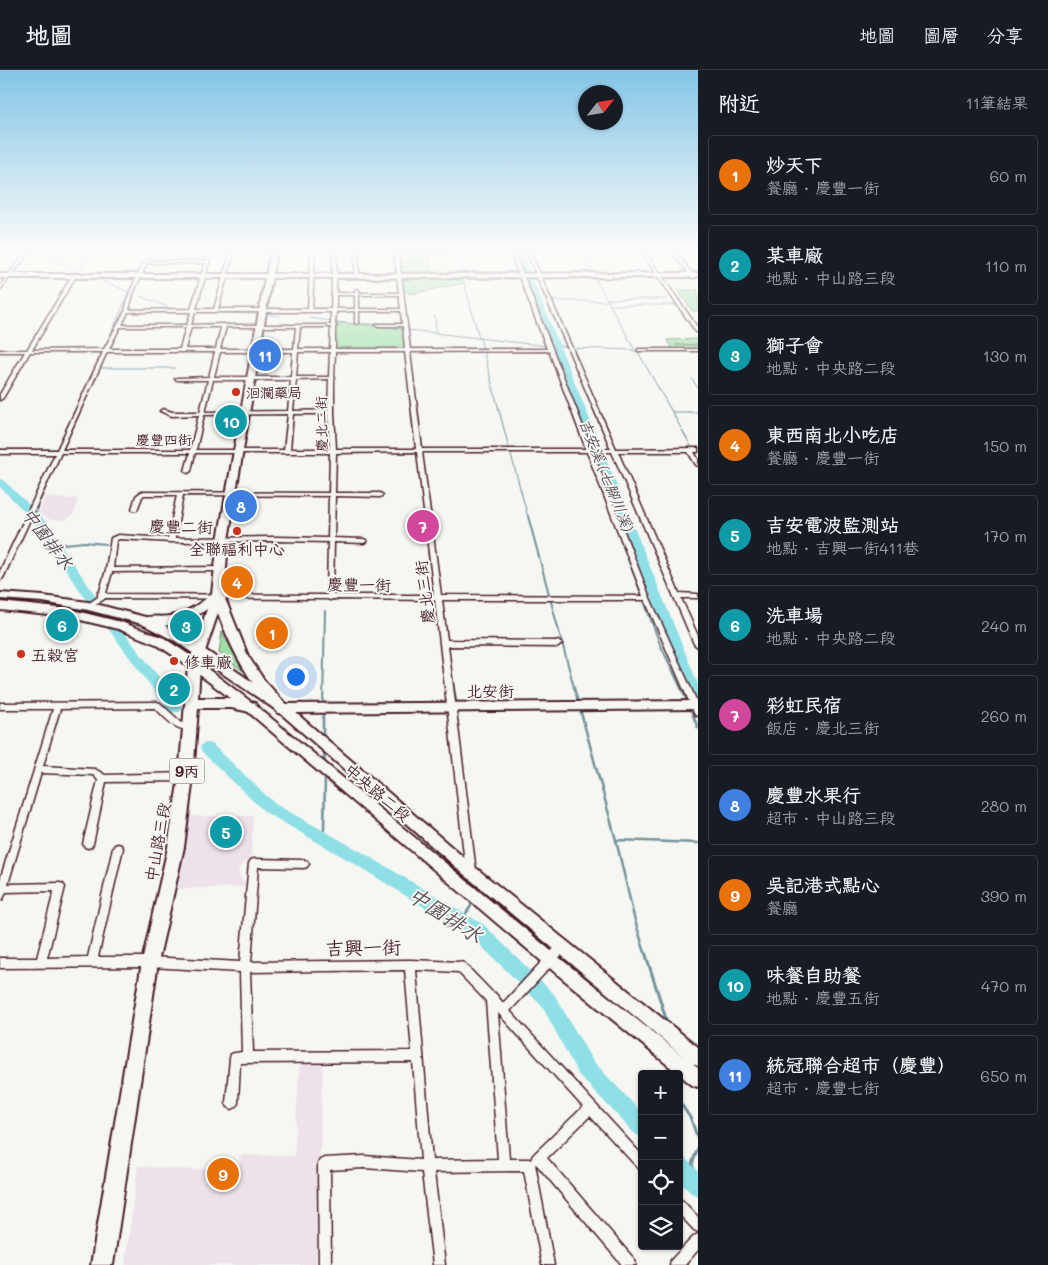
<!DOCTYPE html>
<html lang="zh-TW">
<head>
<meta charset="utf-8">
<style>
	body { margin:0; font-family:Mali,"LXGW WenKai TC",sans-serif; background:#20242c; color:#f1f3f6 }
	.controls { position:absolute; right:15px; bottom:15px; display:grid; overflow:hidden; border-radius:5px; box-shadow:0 1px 4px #0004 }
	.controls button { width:45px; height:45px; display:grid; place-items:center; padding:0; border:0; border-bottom:1px solid #363941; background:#171b24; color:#f1f3f6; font:25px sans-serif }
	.compass { position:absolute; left:578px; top:15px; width:45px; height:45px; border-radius:50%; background:#171b24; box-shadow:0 1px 4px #0004; rotate:59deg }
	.you { position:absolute; left:295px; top:606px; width:18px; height:18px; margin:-12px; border:4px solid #fff; border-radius:50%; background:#1a73e8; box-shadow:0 0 0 8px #1a73e833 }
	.badge { display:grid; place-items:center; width:32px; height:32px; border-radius:50%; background:#7c3aed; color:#fff; font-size:16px; font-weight:700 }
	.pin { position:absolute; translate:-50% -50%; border:2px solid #fff; box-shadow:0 1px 5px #0006 }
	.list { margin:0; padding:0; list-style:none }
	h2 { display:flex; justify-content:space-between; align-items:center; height:65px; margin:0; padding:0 20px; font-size:21px }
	h2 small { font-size:16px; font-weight:400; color:#9ea1a6 }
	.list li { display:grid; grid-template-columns:32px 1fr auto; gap:15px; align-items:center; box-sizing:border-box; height:80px; margin:0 10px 10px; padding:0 10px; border:1px solid #363941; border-radius:5px }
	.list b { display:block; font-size:19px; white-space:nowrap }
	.list p { margin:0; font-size:16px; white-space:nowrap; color:#9ea1a6 }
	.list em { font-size:16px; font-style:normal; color:#9ea1a6 }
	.icon { flex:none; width:28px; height:28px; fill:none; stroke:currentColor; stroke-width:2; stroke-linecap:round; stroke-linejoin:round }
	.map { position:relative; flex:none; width:698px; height:1195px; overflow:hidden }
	header { display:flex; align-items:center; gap:30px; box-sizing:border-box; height:70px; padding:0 25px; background:#171b24; border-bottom:1px solid #363941 }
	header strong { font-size:24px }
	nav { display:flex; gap:28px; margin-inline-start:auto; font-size:18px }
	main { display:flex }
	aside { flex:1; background:#171b24 }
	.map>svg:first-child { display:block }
	.built { fill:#ede1ea }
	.green { fill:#9edea7; stroke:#747e69 }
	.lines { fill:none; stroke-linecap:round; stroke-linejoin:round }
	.stream-far3 { stroke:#73929b; stroke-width:1 }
	.stream-far2 { stroke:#73929b; stroke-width:2 }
	.stream-far1 { stroke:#73929b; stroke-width:2.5 }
	.stream { stroke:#73929b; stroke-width:3 }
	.river { fill:#8edfe6; fill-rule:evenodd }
	.street-casing { stroke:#4a1f2b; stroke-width:3 }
	.secondary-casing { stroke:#4a1f2b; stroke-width:4 }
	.primary-casing { stroke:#4a1f2b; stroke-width:4 }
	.street { fill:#f6f6f2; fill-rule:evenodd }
	.secondary { fill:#f6f6f2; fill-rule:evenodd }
	.primary { fill:#f6f6f2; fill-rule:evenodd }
	.poi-dot { fill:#c8321e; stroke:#f6f6f2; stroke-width:2 }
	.labels { text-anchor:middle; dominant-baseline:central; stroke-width:4; stroke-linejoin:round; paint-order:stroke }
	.far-poi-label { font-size:14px; fill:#4a1f2b; stroke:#f6f6f2; text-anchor:start }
	.far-street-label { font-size:14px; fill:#4a1f2b; stroke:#f6f6f2 }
	.far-water-label { font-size:15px; font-style:italic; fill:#5b4f5a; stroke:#f6f6f2 }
	.shield { fill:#f6f6f2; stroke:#7e6067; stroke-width:1 }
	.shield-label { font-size:15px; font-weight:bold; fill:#4a1f2b }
	.street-label { font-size:16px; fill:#4a1f2b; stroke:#f6f6f2 }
	.poi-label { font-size:16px; fill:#4a1f2b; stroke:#f6f6f2; text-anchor:start }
	.water-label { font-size:18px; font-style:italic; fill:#5b4f5a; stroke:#f6f6f2 }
	.near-street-label { font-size:19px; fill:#4a1f2b; stroke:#f6f6f2 }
	.near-water-label { font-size:21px; font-style:italic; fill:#5b4f5a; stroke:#f6f6f2 }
</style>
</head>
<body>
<header>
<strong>地圖</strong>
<nav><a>地圖</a><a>圖層</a><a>分享</a></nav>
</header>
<main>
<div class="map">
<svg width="698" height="1195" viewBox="0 0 698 1195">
	<rect width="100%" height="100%" fill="#f6f6f2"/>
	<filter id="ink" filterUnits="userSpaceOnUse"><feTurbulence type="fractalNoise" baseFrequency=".02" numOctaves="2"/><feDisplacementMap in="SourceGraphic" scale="10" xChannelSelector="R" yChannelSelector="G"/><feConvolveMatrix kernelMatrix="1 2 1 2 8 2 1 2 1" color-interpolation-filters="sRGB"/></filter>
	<g filter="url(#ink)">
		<!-- built -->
		<g class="built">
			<polygon points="45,427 78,429 74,444 66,450 51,450 39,443"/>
			<polygon points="187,746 253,746 251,792 243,792 238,799 241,809 246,814 245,817 176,819"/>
			<polygon points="300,989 323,990 316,1195 125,1195 138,1096 191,1100 239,1098 240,1085 294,1086"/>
		</g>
		<!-- green -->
		<g class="green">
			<polygon points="397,179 453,179 455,184 428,184 433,205 399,206"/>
			<polygon points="399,207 463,208 464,213 411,224 400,219"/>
			<polygon points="678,220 698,220 698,241 692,241"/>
			<polygon points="335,253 403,255 408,279 334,279"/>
			<polygon points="698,269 698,274 675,275 698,275 698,279 672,279 667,270"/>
			<polygon points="196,546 191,565 170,555"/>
			<polygon points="222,562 243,601 219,583"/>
		</g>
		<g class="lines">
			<!-- stream-far3 -->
			<g class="stream-far3">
				<polyline points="35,179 57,192 79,200"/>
				<polyline points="455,179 479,268"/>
				<polyline points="580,179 595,205"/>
				<polyline points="536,195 540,204"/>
				<polyline points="76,205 92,179"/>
				<polyline points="464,208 529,208"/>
				<polyline points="542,208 616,377"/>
				<polyline points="595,208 635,280"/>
				<polyline points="100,210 129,222 104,279"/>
				<polyline points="140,226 173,239"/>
				<polyline points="608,229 666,229"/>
				<polyline points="552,231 609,231"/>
				<polyline points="680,233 698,258"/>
				<polyline points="612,235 675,235"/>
				<polyline points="532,239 536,250"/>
				<polyline points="194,242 256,244"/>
				<polyline points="269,245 280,246"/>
				<polyline points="435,246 436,262"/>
				<polyline points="309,248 331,251"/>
				<polyline points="337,252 402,259"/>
				<polyline points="408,260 547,276"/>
				<polyline points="480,268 509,378"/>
				<polyline points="557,275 566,277"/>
				<polyline points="554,277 557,277"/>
				<polyline points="574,278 632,280 638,282 672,342 698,342"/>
				<polyline points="548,280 566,327"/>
				<polyline points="102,292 108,280"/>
				<polyline points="22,295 30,282"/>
				<polyline points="99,296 99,298 175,298"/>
				<polyline points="692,309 698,318"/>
				<polyline points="0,332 3,327"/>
				<polyline points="672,342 692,378"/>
				<polyline points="0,379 58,379"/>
				<polyline points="62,379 143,380"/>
				<polyline points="510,381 528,447"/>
				<polyline points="37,447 38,436 97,303"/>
			</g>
			<!-- stream-far2 -->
			<g class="stream-far2">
				<polyline points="528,446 578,632"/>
				<polyline points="612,446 660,574 687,631"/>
				<polyline points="37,448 37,446"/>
				<polyline points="55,475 84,472 106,474"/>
				<polyline points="428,481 434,524"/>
				<polyline points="451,600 457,635"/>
				<polyline points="323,634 325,541"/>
			</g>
			<!-- stream-far1 -->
			<g class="stream-far1">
				<polyline points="690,638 698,658"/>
				<polyline points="580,639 616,770 634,847 645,883"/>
				<polyline points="457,640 457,652"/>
				<polyline points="323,641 323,666"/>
				<polyline points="324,681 325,694"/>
				<polyline points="319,766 324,760 325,706"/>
				<polyline points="616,770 698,773"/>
				<polyline points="461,851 471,836 471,829"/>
			</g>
			<!-- stream -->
			<g class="stream">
				<polyline points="645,882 667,952"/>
				<polyline points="679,1031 691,1049 698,1069"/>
				<polyline points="698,1078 692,1094 698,1110"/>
			</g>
			<!-- river -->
			<g class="river">
				<polygon points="514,179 520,179 698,614 698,635 693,633 692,630"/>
				<polygon points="0,409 3,410 41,446 95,525 97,528 95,531 87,531 33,450 0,417"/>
				<polygon points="111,550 115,551 180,634 182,638 180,642 170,642 107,557 105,554"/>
				<polygon points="207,673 212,674 275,734 360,781 484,855 554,924 592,990 642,1043 642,1067 635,1064 578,1004 542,936 472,867 350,791 265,742 202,682 200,678 202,674"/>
				<polygon points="679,1086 686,1089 698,1101 698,1126 691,1123 679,1111"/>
			</g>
			<!-- street casing -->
			<g class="street-casing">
				<g id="street">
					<polygon points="0,179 4,179 0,182"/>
					<polygon points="28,179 32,179 0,220 0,216"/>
					<path d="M149,179H153L148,191H206L209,179H213L196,239H214L231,179H235L218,239H308L311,179H315L312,239H331L333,179H337L336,223H355V220L357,219L359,220V223H399L394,179H398L410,279H547L509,179H513L592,379H611L525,179H529L616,379L698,378V382H694L698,389V396L696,395L688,382H618L679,523L698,524V528H681L698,566V577L694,574L612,382H593L650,528L698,634V646L695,645L694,643L645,530H442L447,570L558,571L562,574L558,577L448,576L476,802L474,805L471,806L468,805L466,802L435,530L333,529L330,530L327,529L105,528L103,530L88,538L85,536L98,527V523L100,521L106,500L111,468L118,465L168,468L177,425H144L142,427L137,440H133L132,439L136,426L141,422L329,423L330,383H195L191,401L188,403L185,401L190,383H61L3,508L0,510V501L55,384H0V380H57L103,282H30L3,328L0,330V324L25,282H0V280H27L72,206L74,205L76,206L32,280L104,279L125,241L129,224ZM147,193H205L191,239L129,240L133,224ZM336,225H355V239H336ZM359,225H399L401,239H359ZM355,241V253L357,254L359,253V241H401L402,254H378L376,255L378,256H403L405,279H335V257L337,256L335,255L336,242ZM128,242H191L187,255H122ZM195,242H331V255H226L224,254L191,255ZM120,257H186L180,279H109ZM191,257H221L216,279H185ZM226,257H296L294,279H220ZM300,257H331L330,279H298ZM549,281L586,379H422L410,282ZM107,282H215L209,307L177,308L175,309L177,310H208L200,342H172L163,339L160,341L172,346L199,345L190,380H62ZM220,282H293L291,307H214ZM298,282H330L329,307H296ZM335,282H405L416,379H336L334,342V309L335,308L334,307ZM329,309L328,340L293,341L296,310ZM213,310H291L288,341L205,342ZM288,344L284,380H196L204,345ZM293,344H328L330,379H290ZM417,382L434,525H333L334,472L364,473L367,471L364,469L334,468L335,426L380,427L383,425L380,423H335L336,383ZM422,382H587L643,526L441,525ZM183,425L329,426L328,468L278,467L175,468ZM119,469L171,472L278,471L328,472L327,525L108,524L106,523L112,502L220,501L223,499L220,497L113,498L116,470Z"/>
					<polygon points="354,179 358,179 359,207 357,208 355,207"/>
					<polygon points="639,179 643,179 698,258 698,262 696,262"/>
					<polygon points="670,179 674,179 694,206 694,208 692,208"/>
					<rect x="638" y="279" width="60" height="2"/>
					<path d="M157,632L160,633L182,653L193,655L194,657L193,659C176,663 166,648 155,638L60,639L43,696L95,699L105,705L186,703L189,705L190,707L189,709L186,711L106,712L93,774L91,777L88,778L85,777L83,774L98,710L93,705L41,703L8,814L60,813L63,814L65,817L47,888L88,887L113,778L115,775L118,774L121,775L123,778L98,887H150L240,892L249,793L251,790L254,789L304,790L307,791L309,794L307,797L304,798L258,797L251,892L410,890L460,892L464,893L492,922L495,923L503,933L558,874L562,872L566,874L567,877L566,880L510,941L642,1085V1100L638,1098L590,1046L547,1088L635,1190L636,1195H622L537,1095L535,1094L554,1195H542L524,1101L434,1102L445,1195H433L422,1102L364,1098L330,1100L331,1195H319L318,1094L320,1090L324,1088L364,1086L421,1090L413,992L240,993L238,1033L236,1037L232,1039L228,1037L226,1033L230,988L231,984L235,983L242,982L240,902L150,897L0,898V888H37L54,821L6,822L3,829L0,830V810L53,639H0V633ZM405,900L412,981L253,982L250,902ZM416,900L458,902L486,931L498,1089L432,1090ZM498,943L583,1037L533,1085L531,1090L529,1089H509Z"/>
					<polygon points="679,1129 683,1131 698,1147 698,1162 694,1160 679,1144"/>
					<polygon points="698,1164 698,1180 685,1195 670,1195 671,1190 694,1166"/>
				</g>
			</g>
			<!-- secondary casing -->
			<g class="secondary-casing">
				<g id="secondary">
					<polygon points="271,179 277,179 272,204 698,203 698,207 269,208 266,206"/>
					<polygon points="0,523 43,526 88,532 149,548 183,565 285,634 698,631 698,639 296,643 476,798 698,977 698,996 693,994 698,998 698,1017 692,1015 546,895 246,640 180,590 156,574 118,559 68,547 0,540 0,532 68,539 121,552 164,568 188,584 254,634 556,885 685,988 466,806 279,642 175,571 142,554 88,540 43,532 0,529"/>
				</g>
			</g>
			<!-- primary casing -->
			<g class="primary-casing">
				<path id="primary" d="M0,204H269L272,206L228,470L224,526L248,586L264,610L290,639L288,643H278C249,613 232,581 218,543L200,596L198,628H231L255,633L257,637L255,641L250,642L231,638H198L193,707L184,777L158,892L113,1195H91L142,892L168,777L179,707L188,596L207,539C195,548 151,566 139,551C145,544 161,548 170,546C186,544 199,534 212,524L218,470L265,208H0Z"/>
			</g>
			<!-- street -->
			<use href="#street" class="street"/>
			<!-- secondary -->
			<use href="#secondary" class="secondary"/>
			<!-- primary -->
			<use href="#primary" class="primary"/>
		</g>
	</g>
	<!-- sky -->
	<linearGradient id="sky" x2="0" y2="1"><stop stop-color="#84c5e7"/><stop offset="0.52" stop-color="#fbfbf9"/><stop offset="1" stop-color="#fbfbf9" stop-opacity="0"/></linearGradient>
	<rect width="698" height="347" fill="url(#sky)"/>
	<!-- markers -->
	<g class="poi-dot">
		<circle cx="236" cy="322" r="5"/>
		<circle cx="237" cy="461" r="5"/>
		<circle cx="21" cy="584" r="5"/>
		<circle cx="174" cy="591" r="5"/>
	</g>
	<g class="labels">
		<!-- far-poi labels -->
		<g class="far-poi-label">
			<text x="246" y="322">洄瀾藥局</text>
		</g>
		<!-- far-street labels -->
		<g class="far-street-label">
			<text transform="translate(321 354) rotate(-91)">慶北二街</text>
			<text x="164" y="369">慶豐四街</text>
		</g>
		<!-- far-water labels -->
		<g class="far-water-label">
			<text transform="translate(607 405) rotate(68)">吉安溪 (七腳川溪)</text>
		</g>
		<!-- shield labels -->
		<rect class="shield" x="169.5" y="688.5" width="35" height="25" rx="4"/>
		<g class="shield-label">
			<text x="187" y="701">9丙</text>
		</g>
		<!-- street labels -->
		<g class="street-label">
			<text transform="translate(181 456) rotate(1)">慶豐二街</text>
			<text transform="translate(359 514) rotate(1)">慶豐一街</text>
			<text transform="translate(424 522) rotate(-97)">慶北三街</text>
			<text x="490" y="620">北安街</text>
			<text transform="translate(378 722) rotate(40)">中央路二段</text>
			<text transform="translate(157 772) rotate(-80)">中山路三段</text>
		</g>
		<!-- poi labels -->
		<g class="poi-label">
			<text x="237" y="478" text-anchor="middle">全聯福利中心</text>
			<text x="31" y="584">五榖宮</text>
			<text x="184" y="591">修車廠</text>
		</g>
		<!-- water labels -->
		<g class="water-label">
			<text transform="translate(48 468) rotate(53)">中園排水</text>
		</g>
		<!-- near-street labels -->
		<g class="near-street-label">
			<text transform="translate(363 877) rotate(-1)">吉興一街</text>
		</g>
		<!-- near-water labels -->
		<g class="near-water-label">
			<text transform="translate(446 844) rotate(33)">中園排水</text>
		</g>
	</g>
</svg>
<div class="controls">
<button>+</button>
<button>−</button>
<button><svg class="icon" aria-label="locate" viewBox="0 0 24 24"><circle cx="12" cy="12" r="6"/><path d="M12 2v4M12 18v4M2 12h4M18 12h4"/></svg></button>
<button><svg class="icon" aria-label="layers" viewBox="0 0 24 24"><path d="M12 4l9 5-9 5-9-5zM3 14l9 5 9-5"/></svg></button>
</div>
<svg class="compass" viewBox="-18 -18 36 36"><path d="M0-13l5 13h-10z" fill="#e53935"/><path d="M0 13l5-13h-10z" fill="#9ea1a6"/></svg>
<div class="you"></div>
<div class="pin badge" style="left:272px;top:563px;background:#e8710a">1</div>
<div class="pin badge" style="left:174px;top:619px;background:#0f9aa8">2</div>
<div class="pin badge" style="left:186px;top:556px;background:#0f9aa8">3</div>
<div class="pin badge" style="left:237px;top:512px;background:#e8710a">4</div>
<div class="pin badge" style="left:226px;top:762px;background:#0f9aa8">5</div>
<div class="pin badge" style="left:62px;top:555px;background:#0f9aa8">6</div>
<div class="pin badge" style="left:423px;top:456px;background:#d1479c">7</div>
<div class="pin badge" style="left:241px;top:436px;background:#3f7fe0">8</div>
<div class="pin badge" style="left:223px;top:1104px;background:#e8710a">9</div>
<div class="pin badge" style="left:231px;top:351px;background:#0f9aa8">10</div>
<div class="pin badge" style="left:265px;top:285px;background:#3f7fe0">11</div>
</div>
<aside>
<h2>附近<small>11筆結果</small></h2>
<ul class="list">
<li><span class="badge" style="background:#e8710a">1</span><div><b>炒天下</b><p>餐廳 · 慶豐一街</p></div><em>60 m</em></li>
<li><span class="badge" style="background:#0f9aa8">2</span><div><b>某車廠</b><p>地點 · 中山路三段</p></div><em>110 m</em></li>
<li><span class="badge" style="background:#0f9aa8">3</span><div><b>獅子會</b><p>地點 · 中央路二段</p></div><em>130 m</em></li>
<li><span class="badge" style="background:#e8710a">4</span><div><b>東西南北小吃店</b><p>餐廳 · 慶豐一街</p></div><em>150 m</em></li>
<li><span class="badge" style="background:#0f9aa8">5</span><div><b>吉安電波監測站</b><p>地點 · 吉興一街411巷</p></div><em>170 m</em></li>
<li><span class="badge" style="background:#0f9aa8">6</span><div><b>洗車場</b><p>地點 · 中央路二段</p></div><em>240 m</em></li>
<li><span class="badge" style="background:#d1479c">7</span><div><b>彩虹民宿</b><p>飯店 · 慶北三街</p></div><em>260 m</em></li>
<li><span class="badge" style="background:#3f7fe0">8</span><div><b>慶豐水果行</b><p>超市 · 中山路三段</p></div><em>280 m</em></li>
<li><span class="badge" style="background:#e8710a">9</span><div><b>吳記港式點心</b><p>餐廳</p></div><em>390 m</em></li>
<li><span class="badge" style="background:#0f9aa8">10</span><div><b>味餐自助餐</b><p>地點 · 慶豐五街</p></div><em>470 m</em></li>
<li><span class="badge" style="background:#3f7fe0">11</span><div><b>統冠聯合超市（慶豐）</b><p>超市 · 慶豐七街</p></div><em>650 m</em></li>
</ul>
</aside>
</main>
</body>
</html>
